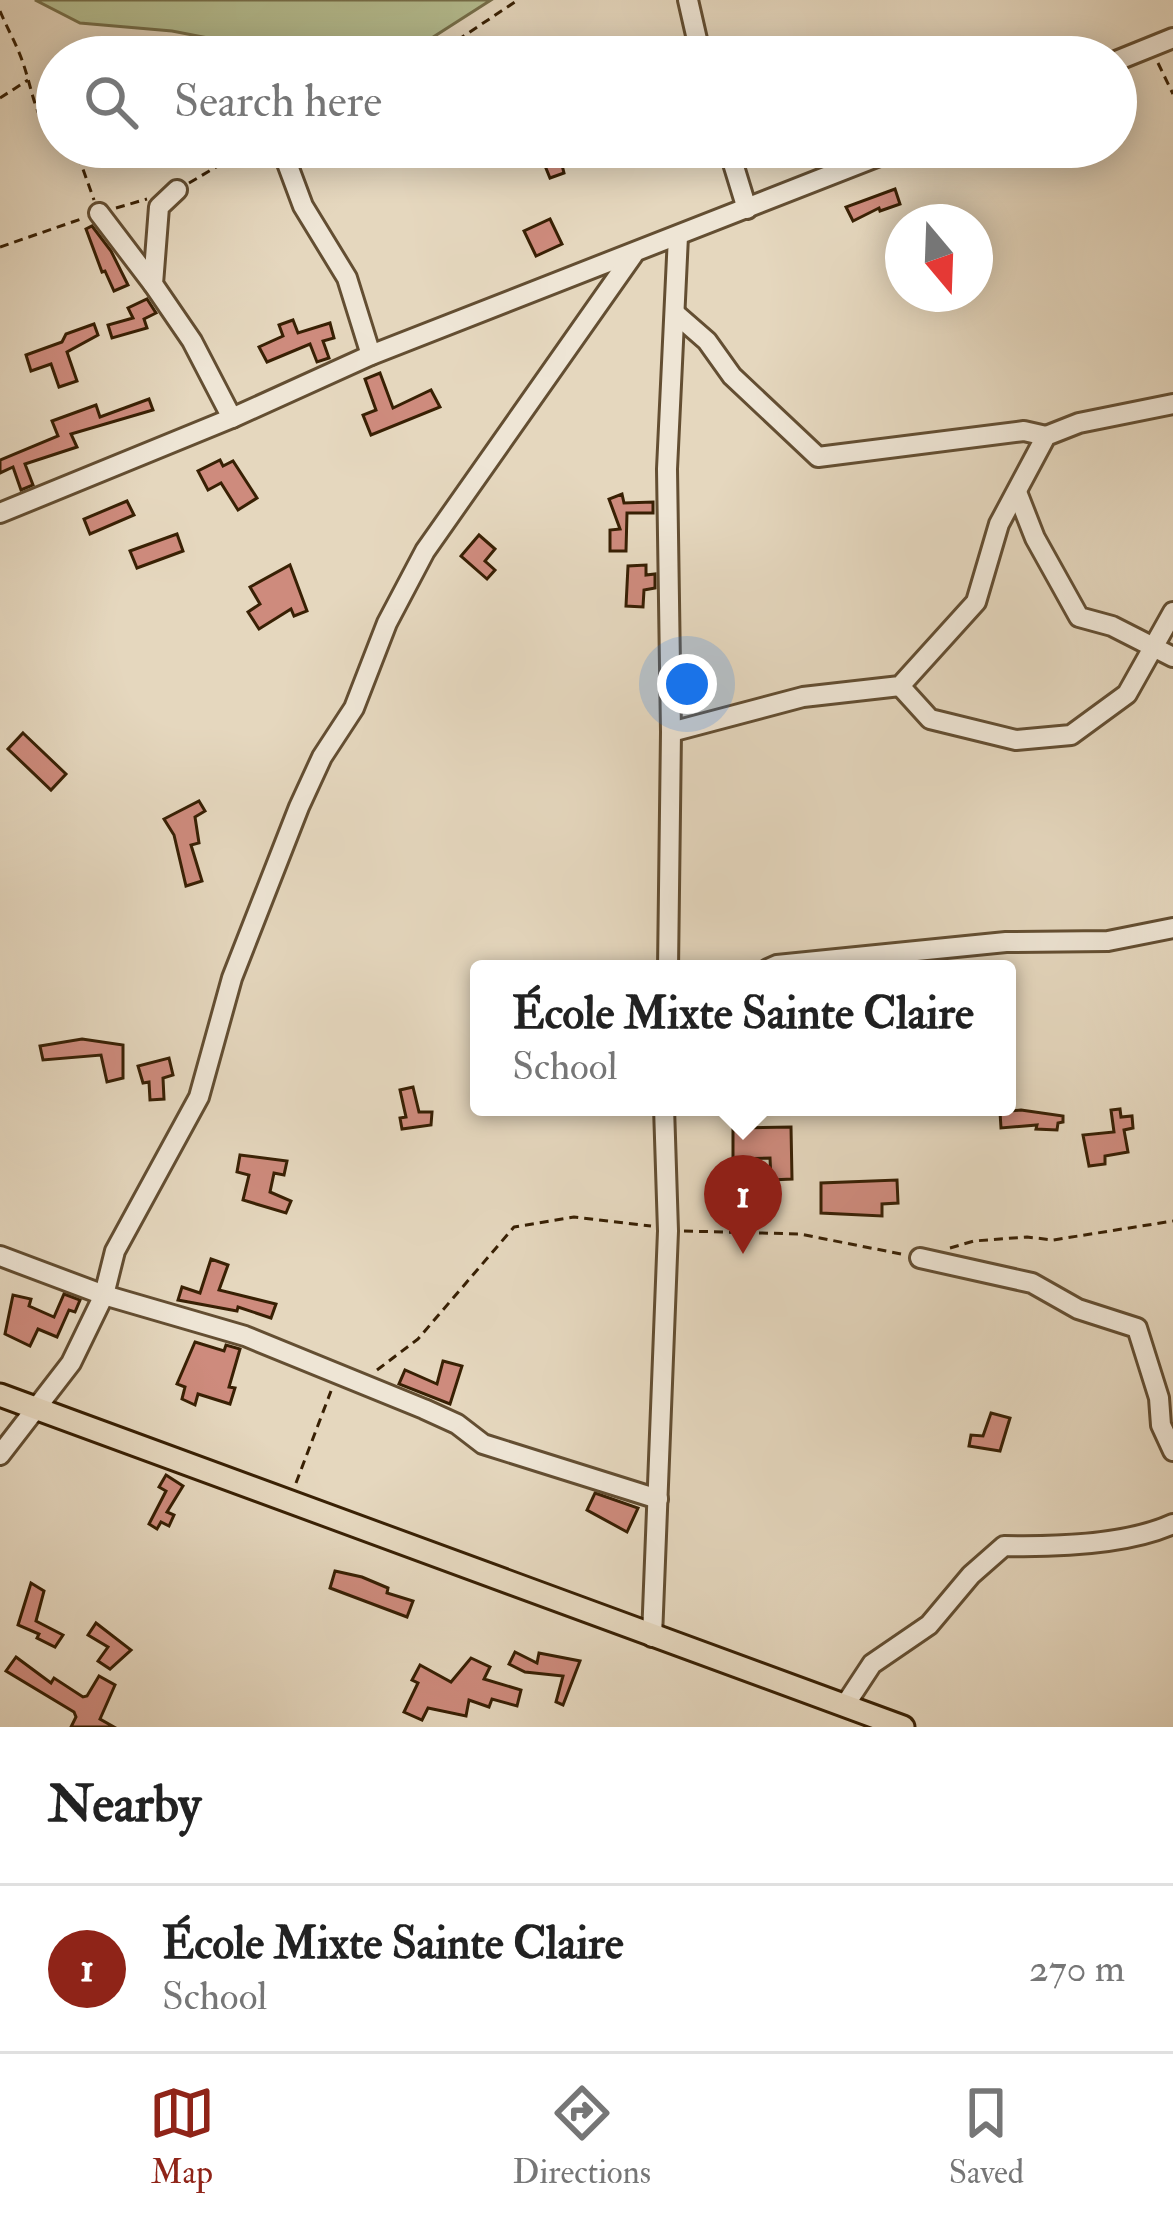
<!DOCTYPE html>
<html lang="en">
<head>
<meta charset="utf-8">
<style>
	body { margin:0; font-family:"IM FELL Double Pica",serif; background:#f2f2f2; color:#222 }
	.compass { position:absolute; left:885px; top:204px; width:108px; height:108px; border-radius:50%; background:#fff; box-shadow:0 6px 30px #0003; rotate:161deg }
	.you { position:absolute; left:687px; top:684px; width:42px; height:42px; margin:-30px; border:9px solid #fff; border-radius:50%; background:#1a73e8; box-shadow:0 0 0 18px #1a73e833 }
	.badge { display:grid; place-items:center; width:78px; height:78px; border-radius:50%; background:#8f2418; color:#fff; font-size:39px; font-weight:700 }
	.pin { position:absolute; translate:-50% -99px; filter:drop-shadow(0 3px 6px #0008) }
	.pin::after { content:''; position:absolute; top:63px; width:42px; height:36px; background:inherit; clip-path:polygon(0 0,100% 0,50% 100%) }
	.popup { position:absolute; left:470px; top:960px; width:546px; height:156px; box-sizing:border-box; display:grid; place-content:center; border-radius:12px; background:#fff; filter:drop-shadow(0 3px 9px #0005); font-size:39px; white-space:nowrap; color:#767676 }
	.popup b { font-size:45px; color:#222 }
	.popup::after { content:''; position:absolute; left:50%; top:100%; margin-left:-24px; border:24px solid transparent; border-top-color:#fff }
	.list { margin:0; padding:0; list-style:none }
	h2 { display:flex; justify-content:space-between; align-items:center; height:156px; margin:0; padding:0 48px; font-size:51px }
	h2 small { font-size:39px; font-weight:400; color:#767676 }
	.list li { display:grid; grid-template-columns:78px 1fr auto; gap:36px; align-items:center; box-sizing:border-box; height:168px; padding:0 48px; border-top:3px solid #e0e0e0 }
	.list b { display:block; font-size:45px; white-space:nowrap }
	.list p { margin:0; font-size:39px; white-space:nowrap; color:#767676 }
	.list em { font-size:39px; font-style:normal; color:#767676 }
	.icon { flex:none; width:66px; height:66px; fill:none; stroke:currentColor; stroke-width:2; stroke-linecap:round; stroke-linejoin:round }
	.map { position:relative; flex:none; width:1173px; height:1727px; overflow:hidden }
	.search { position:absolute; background:#fff; box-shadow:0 6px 30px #0003; left:36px; right:36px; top:36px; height:132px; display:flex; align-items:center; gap:30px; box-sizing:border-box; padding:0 42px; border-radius:66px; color:#767676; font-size:45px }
	.sheet { height:324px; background:#fff }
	nav { display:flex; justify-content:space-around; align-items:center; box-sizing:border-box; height:168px; border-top:3px solid #e0e0e0; background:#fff; font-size:33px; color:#767676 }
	nav a { display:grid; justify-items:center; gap:6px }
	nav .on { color:#8f2418 }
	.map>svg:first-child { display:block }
	.green { fill:#b5be91; stroke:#766f4a; stroke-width:3 }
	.building { fill:#ce8b7d; stroke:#382004; stroke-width:3 }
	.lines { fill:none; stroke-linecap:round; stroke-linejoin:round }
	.minor-casing { stroke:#634e32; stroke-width:24 }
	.major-casing { stroke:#382004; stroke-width:27 }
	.path { stroke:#382004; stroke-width:3; stroke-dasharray:9 6; stroke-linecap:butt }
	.minor { stroke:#eee5d5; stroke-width:18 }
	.major { stroke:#e5d7be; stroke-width:21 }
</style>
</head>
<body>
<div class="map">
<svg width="1173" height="1727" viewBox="0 0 1173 1727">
	<rect width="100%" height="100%" fill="#e5d7be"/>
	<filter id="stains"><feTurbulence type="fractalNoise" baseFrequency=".00167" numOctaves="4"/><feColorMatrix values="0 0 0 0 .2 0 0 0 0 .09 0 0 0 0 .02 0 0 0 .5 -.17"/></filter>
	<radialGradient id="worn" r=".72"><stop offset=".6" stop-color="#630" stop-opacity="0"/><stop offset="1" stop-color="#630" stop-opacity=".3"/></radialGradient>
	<!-- green -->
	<polygon class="green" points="35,0 491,0 402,57 264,57 260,48 172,31 80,23"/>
	<!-- building -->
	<g class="building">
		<polygon points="529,147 562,147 558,149 564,173 550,178 541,156 525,163 520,151"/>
		<polygon points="895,189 900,204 880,211 879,208 853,221 846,207"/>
		<polygon points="550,219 562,244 536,256 524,231"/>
		<polygon points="92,226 111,251 128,285 114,291 105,271 102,272 86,229"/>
		<polygon points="147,299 156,313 144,319 147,328 112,338 108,325 133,318 128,308"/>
		<polygon points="293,320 298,333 330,323 334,338 323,341 329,358 317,362 310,344 267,362 259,347 283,336 279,325"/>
		<polygon points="94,324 98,335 67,352 77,381 59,387 51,364 31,371 26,355 62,342 66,334"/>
		<polygon points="380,373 393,408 431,390 440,407 371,435 363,415 376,410 365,379"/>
		<polygon points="149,399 153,410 71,434 77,447 25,464 33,485 21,490 13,467 0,473 0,460 58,436 52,421 96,405 100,417"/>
		<polygon points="220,460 223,466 233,461 257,498 238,510 221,483 208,490 198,471"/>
		<polygon points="622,494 624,503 653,502 653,513 627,513 626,551 610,551 610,530 620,529 609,499"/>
		<polygon points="127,501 134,515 90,534 84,519"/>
		<polygon points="177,534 183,551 137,568 130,551"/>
		<polygon points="479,535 495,549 485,561 495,570 487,579 461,556"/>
		<polygon points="290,565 307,611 294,616 291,609 259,629 248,612 260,604 250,587"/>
		<polygon points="646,565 646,575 655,574 655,588 644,590 643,607 626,606 628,566"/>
		<polygon points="23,733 66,774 51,790 8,749"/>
		<polygon points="199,801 205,811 195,817 199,843 191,845 202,881 186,886 174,835 164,819"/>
		<polygon points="82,1039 123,1045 123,1078 107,1082 101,1055 43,1060 40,1046"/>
		<polygon points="169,1058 173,1075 163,1078 164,1099 150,1100 149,1082 143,1083 138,1066"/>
		<polygon points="413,1087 419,1112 432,1112 431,1125 402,1129 400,1118 406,1117 400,1090"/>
		<polygon points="1120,1109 1121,1117 1132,1116 1133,1128 1124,1130 1128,1152 1105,1156 1105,1164 1089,1166 1083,1135 1114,1132 1111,1110"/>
		<polygon points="1021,1110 1063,1116 1063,1122 1058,1123 1057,1130 1036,1129 1037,1125 1001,1128 1000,1112"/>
		<polygon points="791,1127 792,1179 771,1180 770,1158 733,1159 733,1128"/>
		<polygon points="240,1155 287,1161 284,1175 274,1173 270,1192 291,1201 286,1213 243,1200 249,1175 237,1172"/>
		<polygon points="897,1180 898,1203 882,1204 882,1216 821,1213 821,1183"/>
		<polygon points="211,1259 228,1265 219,1290 276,1304 271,1318 238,1307 237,1311 178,1300 182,1287 200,1293"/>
		<polygon points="64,1294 80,1300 75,1312 69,1310 57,1337 38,1329 30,1346 5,1334 13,1295 31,1299 29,1306 54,1317"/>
		<polygon points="195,1342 224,1351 226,1345 240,1349 229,1387 235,1388 230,1404 198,1394 195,1405 182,1399 185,1387 177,1384"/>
		<polygon points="443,1361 462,1366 450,1404 399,1384 405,1370 437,1384"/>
		<polygon points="991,1413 1010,1418 1000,1451 969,1446 971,1435 983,1436"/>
		<polygon points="166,1475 183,1486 167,1512 174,1515 169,1526 161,1522 157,1529 149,1524 166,1491 159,1487"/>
		<polygon points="595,1493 638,1508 627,1532 587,1510"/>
		<polygon points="335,1571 362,1577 388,1588 387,1593 413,1601 407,1617 330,1588"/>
		<polygon points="31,1583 44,1591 36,1621 63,1635 55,1647 37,1638 39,1634 18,1625"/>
		<polygon points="96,1623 131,1650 110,1669 98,1661 108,1647 88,1635"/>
		<polygon points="515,1652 537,1663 539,1653 580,1661 563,1705 556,1702 563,1676 525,1672 509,1664"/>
		<polygon points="16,1657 51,1683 54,1678 83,1697 87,1696 99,1676 115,1685 100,1719 114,1727 71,1727 76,1717 74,1712 6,1671"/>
		<polygon points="471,1658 490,1667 484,1679 521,1690 517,1706 492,1699 489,1707 469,1700 466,1716 428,1708 422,1720 404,1712 418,1683 412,1680 420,1665 451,1682"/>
	</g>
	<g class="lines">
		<!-- minor casing -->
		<g class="minor-casing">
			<g id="minor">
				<polyline points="688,0 701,57"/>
				<polyline points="1116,61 1173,38"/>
				<polyline points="281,147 303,206 347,278 371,355"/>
				<polyline points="728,147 747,209"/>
				<polyline points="177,190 159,207 153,284 192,341 232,418"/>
				<polyline points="99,213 153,284"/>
				<polyline points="676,314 707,341 732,376 818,457 1024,431 1046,436"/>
				<polyline points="1017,492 1035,538 1079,617 1112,626 1173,657"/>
				<polyline points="0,513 232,418 371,355 902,147"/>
				<polyline points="900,686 930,719 1016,740 1071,735 1127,694 1173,612"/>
				<polyline points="671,732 803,697 900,686 976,602 999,524 1046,436 1079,423 1173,404"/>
				<polyline points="668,969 671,732 667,469 678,236"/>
				<polyline points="768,969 777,965 1006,942 1108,941 1173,928"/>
				<polyline points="0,1256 104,1295 245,1336 424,1409 457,1424 483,1444 658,1499"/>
				<polyline points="920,1258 1032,1283 1078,1309 1137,1328 1159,1398 1161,1425 1173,1451"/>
				<polyline points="0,1455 71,1363 104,1295 115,1251 199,1097 232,978 299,807 322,757 354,708 387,623 425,551 633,255"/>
				<polyline points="652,1637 668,1231 664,1107"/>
				<path d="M845,1705L872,1664L929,1625L971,1575L1004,1546C1055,1547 1127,1545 1173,1524"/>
			</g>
		</g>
		<!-- major casing -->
		<g class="major-casing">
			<polyline id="major" points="0,1395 903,1727"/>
		</g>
		<!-- path -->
		<g class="path">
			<path d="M0,11C7,28 17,45 23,63C32,88 36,124 57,141"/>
			<polyline points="432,57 518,0"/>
			<polyline points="1158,63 1173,94"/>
			<polyline points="0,98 28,80"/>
			<polyline points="65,147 79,158 94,200"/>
			<polyline points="189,183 250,147"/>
			<polyline points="116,208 147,199"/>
			<polyline points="0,247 84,218"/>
			<polyline points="684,1231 800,1234 906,1255"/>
			<polyline points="950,1248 974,1241 1027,1237 1053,1240 1173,1221"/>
			<polyline points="377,1370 418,1339 514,1227 574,1217 651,1226"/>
			<polyline points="296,1483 331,1391"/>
		</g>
		<!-- minor -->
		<use href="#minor" class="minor"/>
		<!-- major -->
		<use href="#major" class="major"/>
	</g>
	<rect width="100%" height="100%" filter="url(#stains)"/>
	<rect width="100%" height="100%" fill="url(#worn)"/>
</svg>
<svg class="compass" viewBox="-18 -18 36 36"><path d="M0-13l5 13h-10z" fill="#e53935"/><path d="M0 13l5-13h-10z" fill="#767676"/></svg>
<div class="you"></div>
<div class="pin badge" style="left:743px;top:1254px">1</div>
<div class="popup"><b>École Mixte Sainte Claire</b>School</div>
<div class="search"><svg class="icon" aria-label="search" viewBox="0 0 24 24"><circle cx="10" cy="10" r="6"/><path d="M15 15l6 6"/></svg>Search here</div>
</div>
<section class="sheet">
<h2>Nearby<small></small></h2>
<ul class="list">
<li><span class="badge">1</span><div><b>École Mixte Sainte Claire</b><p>School</p></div><em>270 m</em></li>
</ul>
</section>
<nav>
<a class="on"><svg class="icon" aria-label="map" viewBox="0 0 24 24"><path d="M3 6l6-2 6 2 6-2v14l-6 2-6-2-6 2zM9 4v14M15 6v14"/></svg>Map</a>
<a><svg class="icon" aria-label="directions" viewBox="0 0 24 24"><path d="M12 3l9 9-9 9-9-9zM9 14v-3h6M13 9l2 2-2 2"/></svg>Directions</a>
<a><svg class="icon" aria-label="saved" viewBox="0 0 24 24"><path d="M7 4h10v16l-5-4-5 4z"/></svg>Saved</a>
</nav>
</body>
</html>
